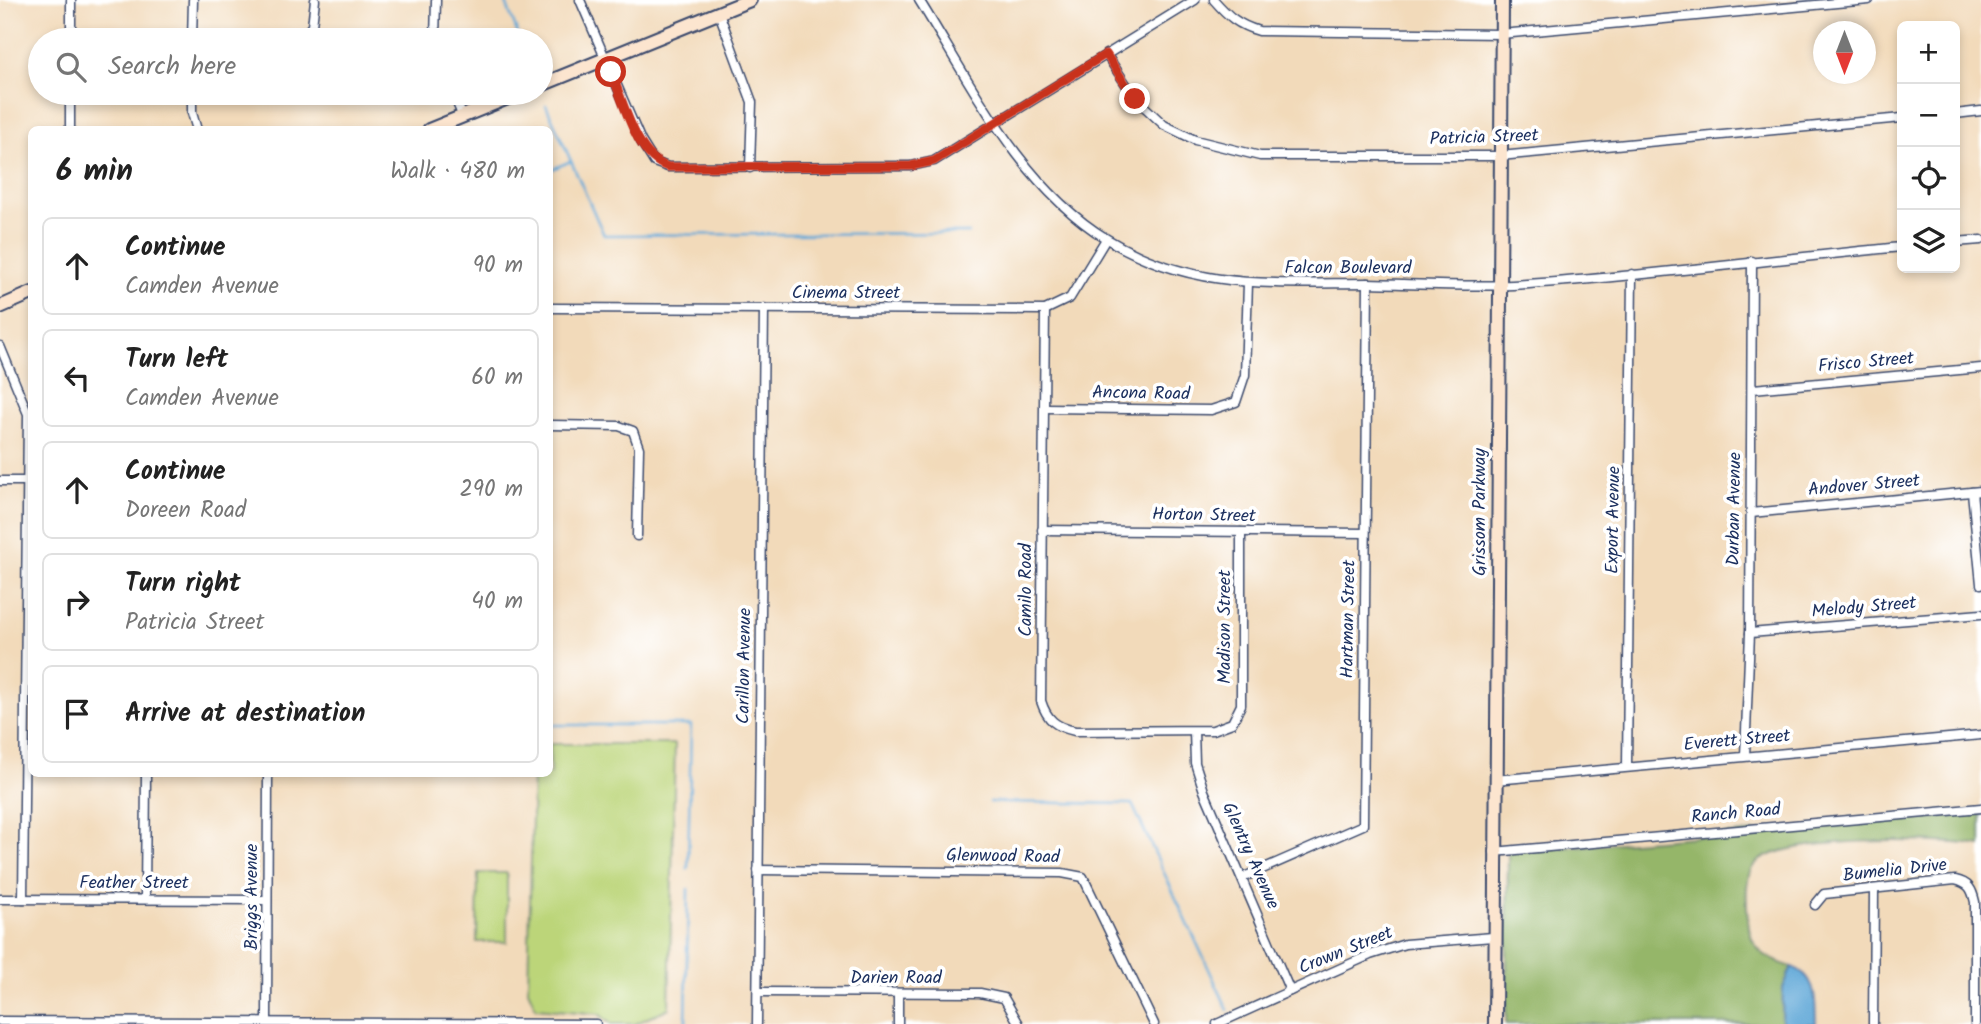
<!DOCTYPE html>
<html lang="en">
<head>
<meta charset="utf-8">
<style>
	body { margin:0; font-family:Kalam,sans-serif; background:#f6f6f6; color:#222 }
	.controls { position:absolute; right:21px; top:21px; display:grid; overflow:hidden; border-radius:10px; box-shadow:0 4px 10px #0003 }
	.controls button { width:63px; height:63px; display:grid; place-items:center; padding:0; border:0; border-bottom:2px solid #e0e0e0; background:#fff; color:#222; font:35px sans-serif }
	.compass { position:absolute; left:1813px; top:21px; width:63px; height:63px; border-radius:50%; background:#fff; box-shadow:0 4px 10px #0003; rotate:180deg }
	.stop { position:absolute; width:21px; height:21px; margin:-16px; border:5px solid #c8321e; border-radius:50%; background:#fff }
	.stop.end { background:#c8321e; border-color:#fff; box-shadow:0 2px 7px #0008 }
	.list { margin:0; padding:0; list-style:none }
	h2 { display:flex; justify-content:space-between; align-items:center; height:91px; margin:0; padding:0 28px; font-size:30px }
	h2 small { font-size:23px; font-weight:400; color:#767676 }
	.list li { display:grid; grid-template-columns:46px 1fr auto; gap:21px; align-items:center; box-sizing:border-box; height:98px; margin:0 14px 14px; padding:0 14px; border:2px solid #e0e0e0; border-radius:10px }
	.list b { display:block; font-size:26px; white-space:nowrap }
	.list p { margin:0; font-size:23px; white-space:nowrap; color:#767676 }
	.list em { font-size:23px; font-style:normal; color:#767676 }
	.icon { flex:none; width:38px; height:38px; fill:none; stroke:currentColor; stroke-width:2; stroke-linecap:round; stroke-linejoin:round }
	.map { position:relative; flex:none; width:1981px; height:1024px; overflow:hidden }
	.search { position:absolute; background:#fff; box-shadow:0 4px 10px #0003; left:28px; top:28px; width:525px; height:77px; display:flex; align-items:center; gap:18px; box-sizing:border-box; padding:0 24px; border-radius:38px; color:#767676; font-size:26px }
	.panel { position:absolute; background:#fff; box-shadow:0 4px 10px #0003; left:28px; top:126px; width:525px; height:651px; border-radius:10px }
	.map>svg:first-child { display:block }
	.green { fill:#bcd579; stroke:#6c826c; stroke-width:2 }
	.forest { fill:#95b669; stroke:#587264; stroke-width:2 }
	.water { fill:#62a9d8; stroke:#3e6c9b; stroke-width:2 }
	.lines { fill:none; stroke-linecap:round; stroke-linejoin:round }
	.stream { stroke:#62a9d8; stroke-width:2.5 }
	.street-casing { stroke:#3b496c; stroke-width:11 }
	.secondary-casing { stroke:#3b496c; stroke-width:16 }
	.street { stroke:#fff; stroke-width:8 }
	.secondary { stroke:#fce5cf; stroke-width:12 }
	.route { stroke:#c8321e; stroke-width:9 }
	.labels { text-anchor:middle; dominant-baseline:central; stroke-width:7; stroke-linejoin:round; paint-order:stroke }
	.street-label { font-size:18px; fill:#1b2f5e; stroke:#fff }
</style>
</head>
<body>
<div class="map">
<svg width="1981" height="1024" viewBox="0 0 1981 1024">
	<rect width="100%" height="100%" fill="#fff"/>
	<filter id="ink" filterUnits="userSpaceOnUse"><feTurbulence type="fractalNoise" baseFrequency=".0143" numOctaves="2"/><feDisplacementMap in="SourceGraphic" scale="14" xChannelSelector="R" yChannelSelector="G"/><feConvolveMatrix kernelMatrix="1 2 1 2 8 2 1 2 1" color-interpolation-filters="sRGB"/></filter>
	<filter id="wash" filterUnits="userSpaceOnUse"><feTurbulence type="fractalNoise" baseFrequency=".00686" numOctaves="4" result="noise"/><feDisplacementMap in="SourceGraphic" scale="28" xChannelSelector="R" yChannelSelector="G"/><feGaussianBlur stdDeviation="1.57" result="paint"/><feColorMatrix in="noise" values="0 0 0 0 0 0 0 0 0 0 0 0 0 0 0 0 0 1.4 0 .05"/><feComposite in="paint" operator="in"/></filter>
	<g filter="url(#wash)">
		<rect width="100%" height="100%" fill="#f2daba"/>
		<!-- green -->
		<g class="green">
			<polygon points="550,744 675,744 669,1008 635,1024 611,1024 599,1014 536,1008 528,990 533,774 550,774"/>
			<polygon points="478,873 507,873 507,942 477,942"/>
		</g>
		<!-- forest -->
		<path class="forest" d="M1981,814V846C1943,839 1771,834 1752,868C1744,882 1747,906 1748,921C1751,951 1766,959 1792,967L1783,988L1782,1024H1506L1508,852Z"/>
		<!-- water -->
		<path class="water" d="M1792,967C1818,976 1815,1000 1816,1024H1782L1783,988Z"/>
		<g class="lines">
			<!-- stream -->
			<g class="stream">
				<polyline points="505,0 520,40"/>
				<polyline points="546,105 604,235 969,233"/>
				<polyline points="550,170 571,161"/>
				<polyline points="550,725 691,725 688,869"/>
				<polyline points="990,802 1132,804 1228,1010"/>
				<polyline points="686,1024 688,889"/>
			</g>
		</g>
	</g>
	<g filter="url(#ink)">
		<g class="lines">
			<!-- street casing -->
			<g class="street-casing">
				<g id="street">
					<polyline points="580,0 641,141 654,162 668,167 911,166 934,161 1195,0"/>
					<path d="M919,0C971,83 1021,187 1107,239C1192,291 1273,283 1368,283C1416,284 1465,287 1513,285C1643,277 1773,259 1902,247"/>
					<path d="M1214,0C1228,16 1238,25 1259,31L1501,34L1869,0"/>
					<polyline points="719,13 752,102 750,168"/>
					<polyline points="71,40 71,0"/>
					<polyline points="192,40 193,0"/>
					<polyline points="300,40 312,26 315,0"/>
					<polyline points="435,40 436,0"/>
					<polyline points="1106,54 1135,98 1164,125 1195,140 1260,156 1500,156 1902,118"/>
					<polyline points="192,93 192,113 197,130"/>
					<polyline points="453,93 462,115"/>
					<polyline points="1955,114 1981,111"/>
					<polyline points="70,130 70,93"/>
					<polyline points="1955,242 1981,240"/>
					<polyline points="550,308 1045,310 1070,298 1106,239"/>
					<path d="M1045,310L1041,701C1047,720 1056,727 1075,731L1213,730L1232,723L1241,705V532"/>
					<polyline points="0,346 28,414 23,899"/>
					<polyline points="1753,389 1981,368"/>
					<polyline points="1045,408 1211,410 1236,402 1245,375 1248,283"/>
					<polyline points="550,425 619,426 633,431 639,448 637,536"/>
					<polyline points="0,481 27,481"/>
					<polyline points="1972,492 1981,584"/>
					<polyline points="1751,513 1981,491"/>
					<polyline points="1042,530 1365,533"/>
					<polyline points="1750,633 1981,614"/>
					<polyline points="1194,731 1195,763 1204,791 1290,991"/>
					<polyline points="1745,756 1750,633 1752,261"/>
					<polyline points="1627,767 1632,274"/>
					<polyline points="1495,780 1981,735"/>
					<polyline points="1494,852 1981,808"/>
					<polyline points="758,870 1062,873 1083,877 1154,1024"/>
					<polyline points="1244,877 1363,825 1368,283"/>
					<polyline points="0,899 267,900"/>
					<polyline points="145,899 146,774"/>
					<path d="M1815,905L1824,894L1955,880C1969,883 1972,889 1975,902V1024"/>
					<polyline points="758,992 980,993 1004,998 1019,1024"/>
					<polyline points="898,995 898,1024"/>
					<polyline points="267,1020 268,774"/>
					<polyline points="0,1021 596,1024"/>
					<polyline points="757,1024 764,308"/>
					<polyline points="1217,1024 1370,955 1405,944 1493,937"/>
					<polyline points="1873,1024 1874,890"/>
				</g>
			</g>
			<!-- secondary casing -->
			<g class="secondary-casing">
				<g id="secondary">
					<polyline points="541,85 750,0"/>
					<polyline points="429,130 520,93"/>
					<polyline points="0,307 32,293"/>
					<polyline points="1495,1024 1502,0"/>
				</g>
			</g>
			<!-- street -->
			<use href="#street" class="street"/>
			<!-- secondary -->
			<use href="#secondary" class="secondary"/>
		</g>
	</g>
	<g class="lines" filter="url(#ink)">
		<!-- route -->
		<path class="route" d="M611,72C624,102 635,156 668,167L911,166L934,161L1106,54L1135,99"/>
	</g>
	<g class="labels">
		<!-- street labels -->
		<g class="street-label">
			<text transform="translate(1484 138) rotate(-2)">Patricia Street</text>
			<text x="1348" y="268">Falcon Boulevard</text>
			<text x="846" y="293">Cinema Street</text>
			<text transform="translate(1866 363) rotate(-5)">Frisco Street</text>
			<text transform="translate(1141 394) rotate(1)">Ancona Road</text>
			<text transform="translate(1864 486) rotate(-5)">Andover Street</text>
			<text transform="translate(1735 509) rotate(-89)">Durban Avenue</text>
			<text transform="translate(1480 512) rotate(-90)">Grissom Parkway</text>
			<text transform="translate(1204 516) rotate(1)">Horton Street</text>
			<text transform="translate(1614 520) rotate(-89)">Export Avenue</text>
			<text transform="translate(1026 590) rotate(-90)">Camilo Road</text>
			<text transform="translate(1864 608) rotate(-5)">Melody Street</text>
			<text transform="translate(1349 619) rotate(-89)">Hartman Street</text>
			<text transform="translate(1225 627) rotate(-90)">Madison Street</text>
			<text transform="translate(745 666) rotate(-89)">Carillon Avenue</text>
			<text transform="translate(1737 741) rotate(-5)">Everett Street</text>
			<text transform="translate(1736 814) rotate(-5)">Ranch Road</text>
			<text transform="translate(1250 856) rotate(66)">Glentry Avenue</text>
			<text transform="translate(1003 857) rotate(1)">Glenwood Road</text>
			<text transform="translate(1895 871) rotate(-6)">Bumelia Drive</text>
			<text x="134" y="883">Feather Street</text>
			<text transform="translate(252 897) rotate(-90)">Briggs Avenue</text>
			<text transform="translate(1346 951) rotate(-22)">Crown Street</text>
			<text x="896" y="978">Darien Road</text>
		</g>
	</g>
</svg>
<div class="controls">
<button>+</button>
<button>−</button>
<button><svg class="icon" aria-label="locate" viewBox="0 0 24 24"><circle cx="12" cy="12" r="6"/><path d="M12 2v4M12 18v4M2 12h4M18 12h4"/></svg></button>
<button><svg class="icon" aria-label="layers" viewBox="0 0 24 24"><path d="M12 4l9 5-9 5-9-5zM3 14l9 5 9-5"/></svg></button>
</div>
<svg class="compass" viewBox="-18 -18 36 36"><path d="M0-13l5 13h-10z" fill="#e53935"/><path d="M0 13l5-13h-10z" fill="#767676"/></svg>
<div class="stop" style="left:611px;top:72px"></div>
<div class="stop end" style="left:1135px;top:99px"></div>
<div class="search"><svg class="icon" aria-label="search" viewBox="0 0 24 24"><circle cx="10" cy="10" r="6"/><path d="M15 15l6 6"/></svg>Search here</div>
<section class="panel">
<h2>6 min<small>Walk · 480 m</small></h2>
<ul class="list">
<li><svg class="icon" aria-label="ahead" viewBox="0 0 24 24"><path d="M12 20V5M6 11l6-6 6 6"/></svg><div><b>Continue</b><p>Camden Avenue</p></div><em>90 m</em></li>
<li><svg class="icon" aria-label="left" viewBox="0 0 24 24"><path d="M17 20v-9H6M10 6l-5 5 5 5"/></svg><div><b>Turn left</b><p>Camden Avenue</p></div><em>60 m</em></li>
<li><svg class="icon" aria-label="ahead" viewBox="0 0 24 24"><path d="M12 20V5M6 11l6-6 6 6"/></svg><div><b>Continue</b><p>Doreen Road</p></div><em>290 m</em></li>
<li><svg class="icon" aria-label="right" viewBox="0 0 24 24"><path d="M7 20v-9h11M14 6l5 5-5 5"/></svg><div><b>Turn right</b><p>Patricia Street</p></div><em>40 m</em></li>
<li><svg class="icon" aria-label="arrive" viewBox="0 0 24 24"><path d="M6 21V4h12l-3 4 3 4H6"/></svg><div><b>Arrive at destination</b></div></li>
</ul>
</section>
</div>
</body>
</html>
